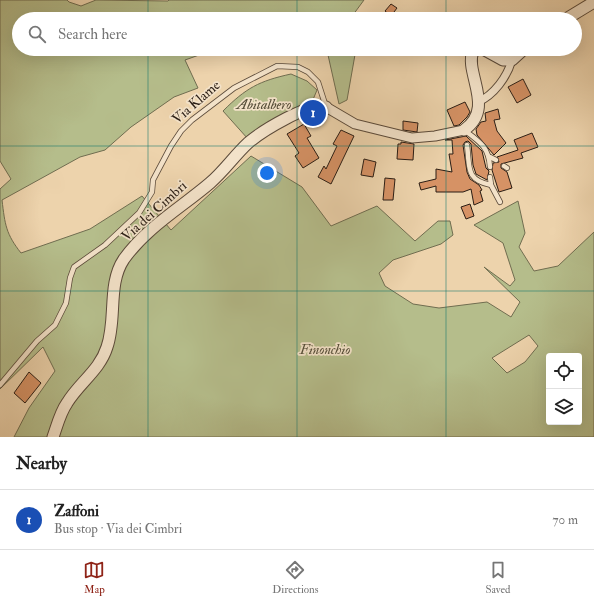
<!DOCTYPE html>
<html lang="en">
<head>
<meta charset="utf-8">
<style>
	body { margin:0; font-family:"IM FELL Double Pica",serif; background:#f6f6f6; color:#222 }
	.controls { position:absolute; right:12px; bottom:12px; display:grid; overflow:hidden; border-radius:4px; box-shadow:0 4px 16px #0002 }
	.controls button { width:36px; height:36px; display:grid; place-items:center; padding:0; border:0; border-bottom:1px solid #e0e0e0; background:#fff; color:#222; font:20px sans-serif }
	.you { position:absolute; left:267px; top:173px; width:14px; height:14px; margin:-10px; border:3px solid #fff; border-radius:50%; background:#1a73e8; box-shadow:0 0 0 6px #1a73e833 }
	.badge { display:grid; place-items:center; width:26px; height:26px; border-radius:50%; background:#8f2418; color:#fff; font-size:13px; font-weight:700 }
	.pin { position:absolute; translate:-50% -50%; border:2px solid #fff; box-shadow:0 1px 4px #0006 }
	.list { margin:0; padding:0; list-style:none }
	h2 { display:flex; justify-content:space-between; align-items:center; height:52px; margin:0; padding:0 16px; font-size:17px }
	h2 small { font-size:13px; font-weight:400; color:#767676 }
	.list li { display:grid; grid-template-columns:26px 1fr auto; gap:12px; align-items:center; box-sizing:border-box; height:60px; padding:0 16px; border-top:1px solid #e0e0e0 }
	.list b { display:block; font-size:15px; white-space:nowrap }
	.list p { margin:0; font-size:13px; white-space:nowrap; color:#767676 }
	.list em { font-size:13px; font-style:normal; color:#767676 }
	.icon { flex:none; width:22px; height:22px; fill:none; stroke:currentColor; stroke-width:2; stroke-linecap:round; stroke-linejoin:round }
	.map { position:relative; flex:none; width:594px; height:437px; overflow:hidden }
	.search { position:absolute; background:#fff; box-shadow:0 4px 16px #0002; left:12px; right:12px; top:12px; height:44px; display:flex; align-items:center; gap:10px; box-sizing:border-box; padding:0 14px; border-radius:22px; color:#767676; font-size:15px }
	.sheet { height:112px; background:#fff }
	nav { display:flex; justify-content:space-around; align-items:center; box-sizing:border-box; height:56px; border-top:1px solid #e0e0e0; background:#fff; font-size:11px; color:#767676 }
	nav a { display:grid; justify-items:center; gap:2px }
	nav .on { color:#8f2418 }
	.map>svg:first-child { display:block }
	.green { fill:#b5bd8b; stroke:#706d50; fill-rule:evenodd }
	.building { fill:#d69265; stroke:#2a1d14 }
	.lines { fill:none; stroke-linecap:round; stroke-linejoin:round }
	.service-casing { stroke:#5b4a3a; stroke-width:6 }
	.pedestrian-casing { stroke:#5b4a3a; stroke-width:9 }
	.minor-casing { stroke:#5b4a3a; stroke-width:11 }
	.tertiary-casing { stroke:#5b4a3a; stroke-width:13 }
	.service { stroke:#f3e2c9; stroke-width:4.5 }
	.pedestrian { stroke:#f3e2c9; stroke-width:7 }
	.minor { stroke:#f3e2c9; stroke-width:9 }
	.tertiary { stroke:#f3e2c9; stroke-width:11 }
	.grid { fill:none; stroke:#0f766e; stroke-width:1; stroke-opacity:0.55 }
	.labels { text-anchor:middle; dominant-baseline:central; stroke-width:3.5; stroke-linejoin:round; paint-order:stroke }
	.street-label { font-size:14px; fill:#2a1d14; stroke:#f3e2c9 }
	.park-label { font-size:14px; font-style:italic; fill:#544d38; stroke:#f3e2c9 }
</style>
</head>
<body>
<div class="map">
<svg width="594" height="437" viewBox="0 0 594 437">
	<rect width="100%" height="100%" fill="#edd3ac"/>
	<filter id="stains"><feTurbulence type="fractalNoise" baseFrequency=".005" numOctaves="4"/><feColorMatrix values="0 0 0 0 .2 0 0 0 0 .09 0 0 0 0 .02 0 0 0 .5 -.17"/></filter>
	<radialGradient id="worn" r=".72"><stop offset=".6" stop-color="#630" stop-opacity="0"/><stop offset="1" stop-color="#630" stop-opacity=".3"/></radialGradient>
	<!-- green -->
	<g class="green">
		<path d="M0,0H67L69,2L81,6L96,0L168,1L169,0H364L350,19H19V49H216L185,60L198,88L174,97L131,127L105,150L80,157L2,200C5,225 6,234 21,253L90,229L142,196L171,230L251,156L302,187L331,226L377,206L415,241L438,221H450L453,235L441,244L393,260L379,273L385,286L413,304L439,308L487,302L511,317L520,302L484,267L510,286L515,280L503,243L474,225L518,201L525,233L519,247L534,271L558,266L594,232V437H14L29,408L55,371L43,347L0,389V189L11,179L0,161ZM529,335L538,346L525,362L507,373L492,358ZM549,356H579V422H549Z"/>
		<polygon points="285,49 356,49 347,100 339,104 328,55"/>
		<path d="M291,74L307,81L317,90L312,102L248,139L223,111C246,88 259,81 291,74Z"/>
	</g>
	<!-- building -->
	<g class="building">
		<polygon points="391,4 397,8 391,16 385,11"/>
		<polygon points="523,79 531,95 517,103 508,87"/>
		<polygon points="465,102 470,112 467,117 459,125 454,126 447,110"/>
		<polygon points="498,109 500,119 494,120 497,131 506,143 494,155 477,135 476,129 481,122 486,121 485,113"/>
		<polygon points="403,121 418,123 417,132 403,130"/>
		<polygon points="304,124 311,136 307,138 319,158 303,168 295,156 299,153 287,134"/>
		<polygon points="341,130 354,136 331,184 318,177 324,166 326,169 337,146 333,144"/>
		<polygon points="532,133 538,147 521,153 523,158 501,164 501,168 507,172 512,188 499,192 492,170 493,163 499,162 497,157 518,150 514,140"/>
		<polygon points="466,136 482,151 486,168 489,171 487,180 476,174 473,165 471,144 468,141 465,142 463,145 467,172 470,179 479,185 482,190 480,191 483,201 474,205 471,189 463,192 436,192 436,186 421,190 419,183 436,179 436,169 452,172 449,154 453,154 452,140 445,140"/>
		<polygon points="401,142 414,144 413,160 397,159 398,144 401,144"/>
		<polygon points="364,159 376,162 373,177 361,175"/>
		<polygon points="385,178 395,179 393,200 383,200"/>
		<polygon points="470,204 474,216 466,219 461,207"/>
		<polygon points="29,372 41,383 25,403 14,393"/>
	</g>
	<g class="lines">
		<!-- service casing -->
		<g class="service-casing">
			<g id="service">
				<path d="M464,130C479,141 489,147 490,167"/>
				<path d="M467,145C470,167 465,180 491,185"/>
				<polyline points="490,157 496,160"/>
				<polyline points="504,166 507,168"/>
				<polyline points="490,177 491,185 500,202"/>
				<polyline points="0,385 37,341 55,325 66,303 70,278 74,267 105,245 139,213 152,192 153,180 171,146 181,131 192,120 234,88 277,66 298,67 308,72 318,82 326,107"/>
			</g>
		</g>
		<!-- pedestrian casing -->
		<g class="pedestrian-casing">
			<path id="pedestrian" d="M478,102C494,95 507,77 512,60"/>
		</g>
		<!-- minor casing -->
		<g class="minor-casing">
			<polyline id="minor" points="326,107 355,124 412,138 435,136 464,130"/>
		</g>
		<!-- tertiary casing -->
		<g class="tertiary-casing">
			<g id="tertiary">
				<polyline points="566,19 594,2"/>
				<polyline points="483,49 503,60 512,60 524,49"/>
				<path d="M464,130C496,108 464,73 473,51L478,49"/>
				<path d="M53,437C57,426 60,413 67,403C79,383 100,370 107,347C117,319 107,284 124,259C147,227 182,207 210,183C224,171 235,155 248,143C262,131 309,102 326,107"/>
			</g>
		</g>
		<!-- service -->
		<use href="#service" class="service"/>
		<!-- pedestrian -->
		<use href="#pedestrian" class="pedestrian"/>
		<!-- minor -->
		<use href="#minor" class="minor"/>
		<!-- tertiary -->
		<use href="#tertiary" class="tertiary"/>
	</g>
	<!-- grid -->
	<path class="grid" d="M148,0V19M297,0V19M446,0V19M148,49V437M297,49V437M446,49V437M0,146H594M0,291H594"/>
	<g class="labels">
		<!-- street labels -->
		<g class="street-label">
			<text transform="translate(196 102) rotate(-41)">Via Klame</text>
			<text transform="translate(154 211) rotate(-42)">Via dei Cimbri</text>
		</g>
		<!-- park labels -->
		<g class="park-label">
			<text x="264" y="104">Abitalbero</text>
			<text x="325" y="349">Finonchio</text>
		</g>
	</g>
	<rect width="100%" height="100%" filter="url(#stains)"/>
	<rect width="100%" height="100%" fill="url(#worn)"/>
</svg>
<div class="controls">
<button><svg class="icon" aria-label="locate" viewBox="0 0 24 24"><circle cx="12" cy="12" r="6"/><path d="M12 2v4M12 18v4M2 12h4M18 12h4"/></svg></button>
<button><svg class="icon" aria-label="layers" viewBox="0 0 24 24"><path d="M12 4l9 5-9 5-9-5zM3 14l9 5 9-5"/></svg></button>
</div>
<div class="you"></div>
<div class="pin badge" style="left:313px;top:113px;background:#1a4fb4">1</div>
<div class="search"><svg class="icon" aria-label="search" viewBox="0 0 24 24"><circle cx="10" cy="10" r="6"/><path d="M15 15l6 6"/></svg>Search here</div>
</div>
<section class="sheet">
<h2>Nearby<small></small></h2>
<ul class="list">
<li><span class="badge" style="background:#1a4fb4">1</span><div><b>Zaffoni</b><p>Bus stop · Via dei Cimbri</p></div><em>70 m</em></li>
</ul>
</section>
<nav>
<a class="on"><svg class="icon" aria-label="map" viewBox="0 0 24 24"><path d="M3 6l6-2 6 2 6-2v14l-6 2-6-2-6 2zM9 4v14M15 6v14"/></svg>Map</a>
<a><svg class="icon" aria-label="directions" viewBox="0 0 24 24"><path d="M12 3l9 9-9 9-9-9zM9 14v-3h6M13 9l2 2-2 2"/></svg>Directions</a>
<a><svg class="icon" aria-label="saved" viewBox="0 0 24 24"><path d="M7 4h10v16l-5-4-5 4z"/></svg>Saved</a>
</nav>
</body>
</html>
